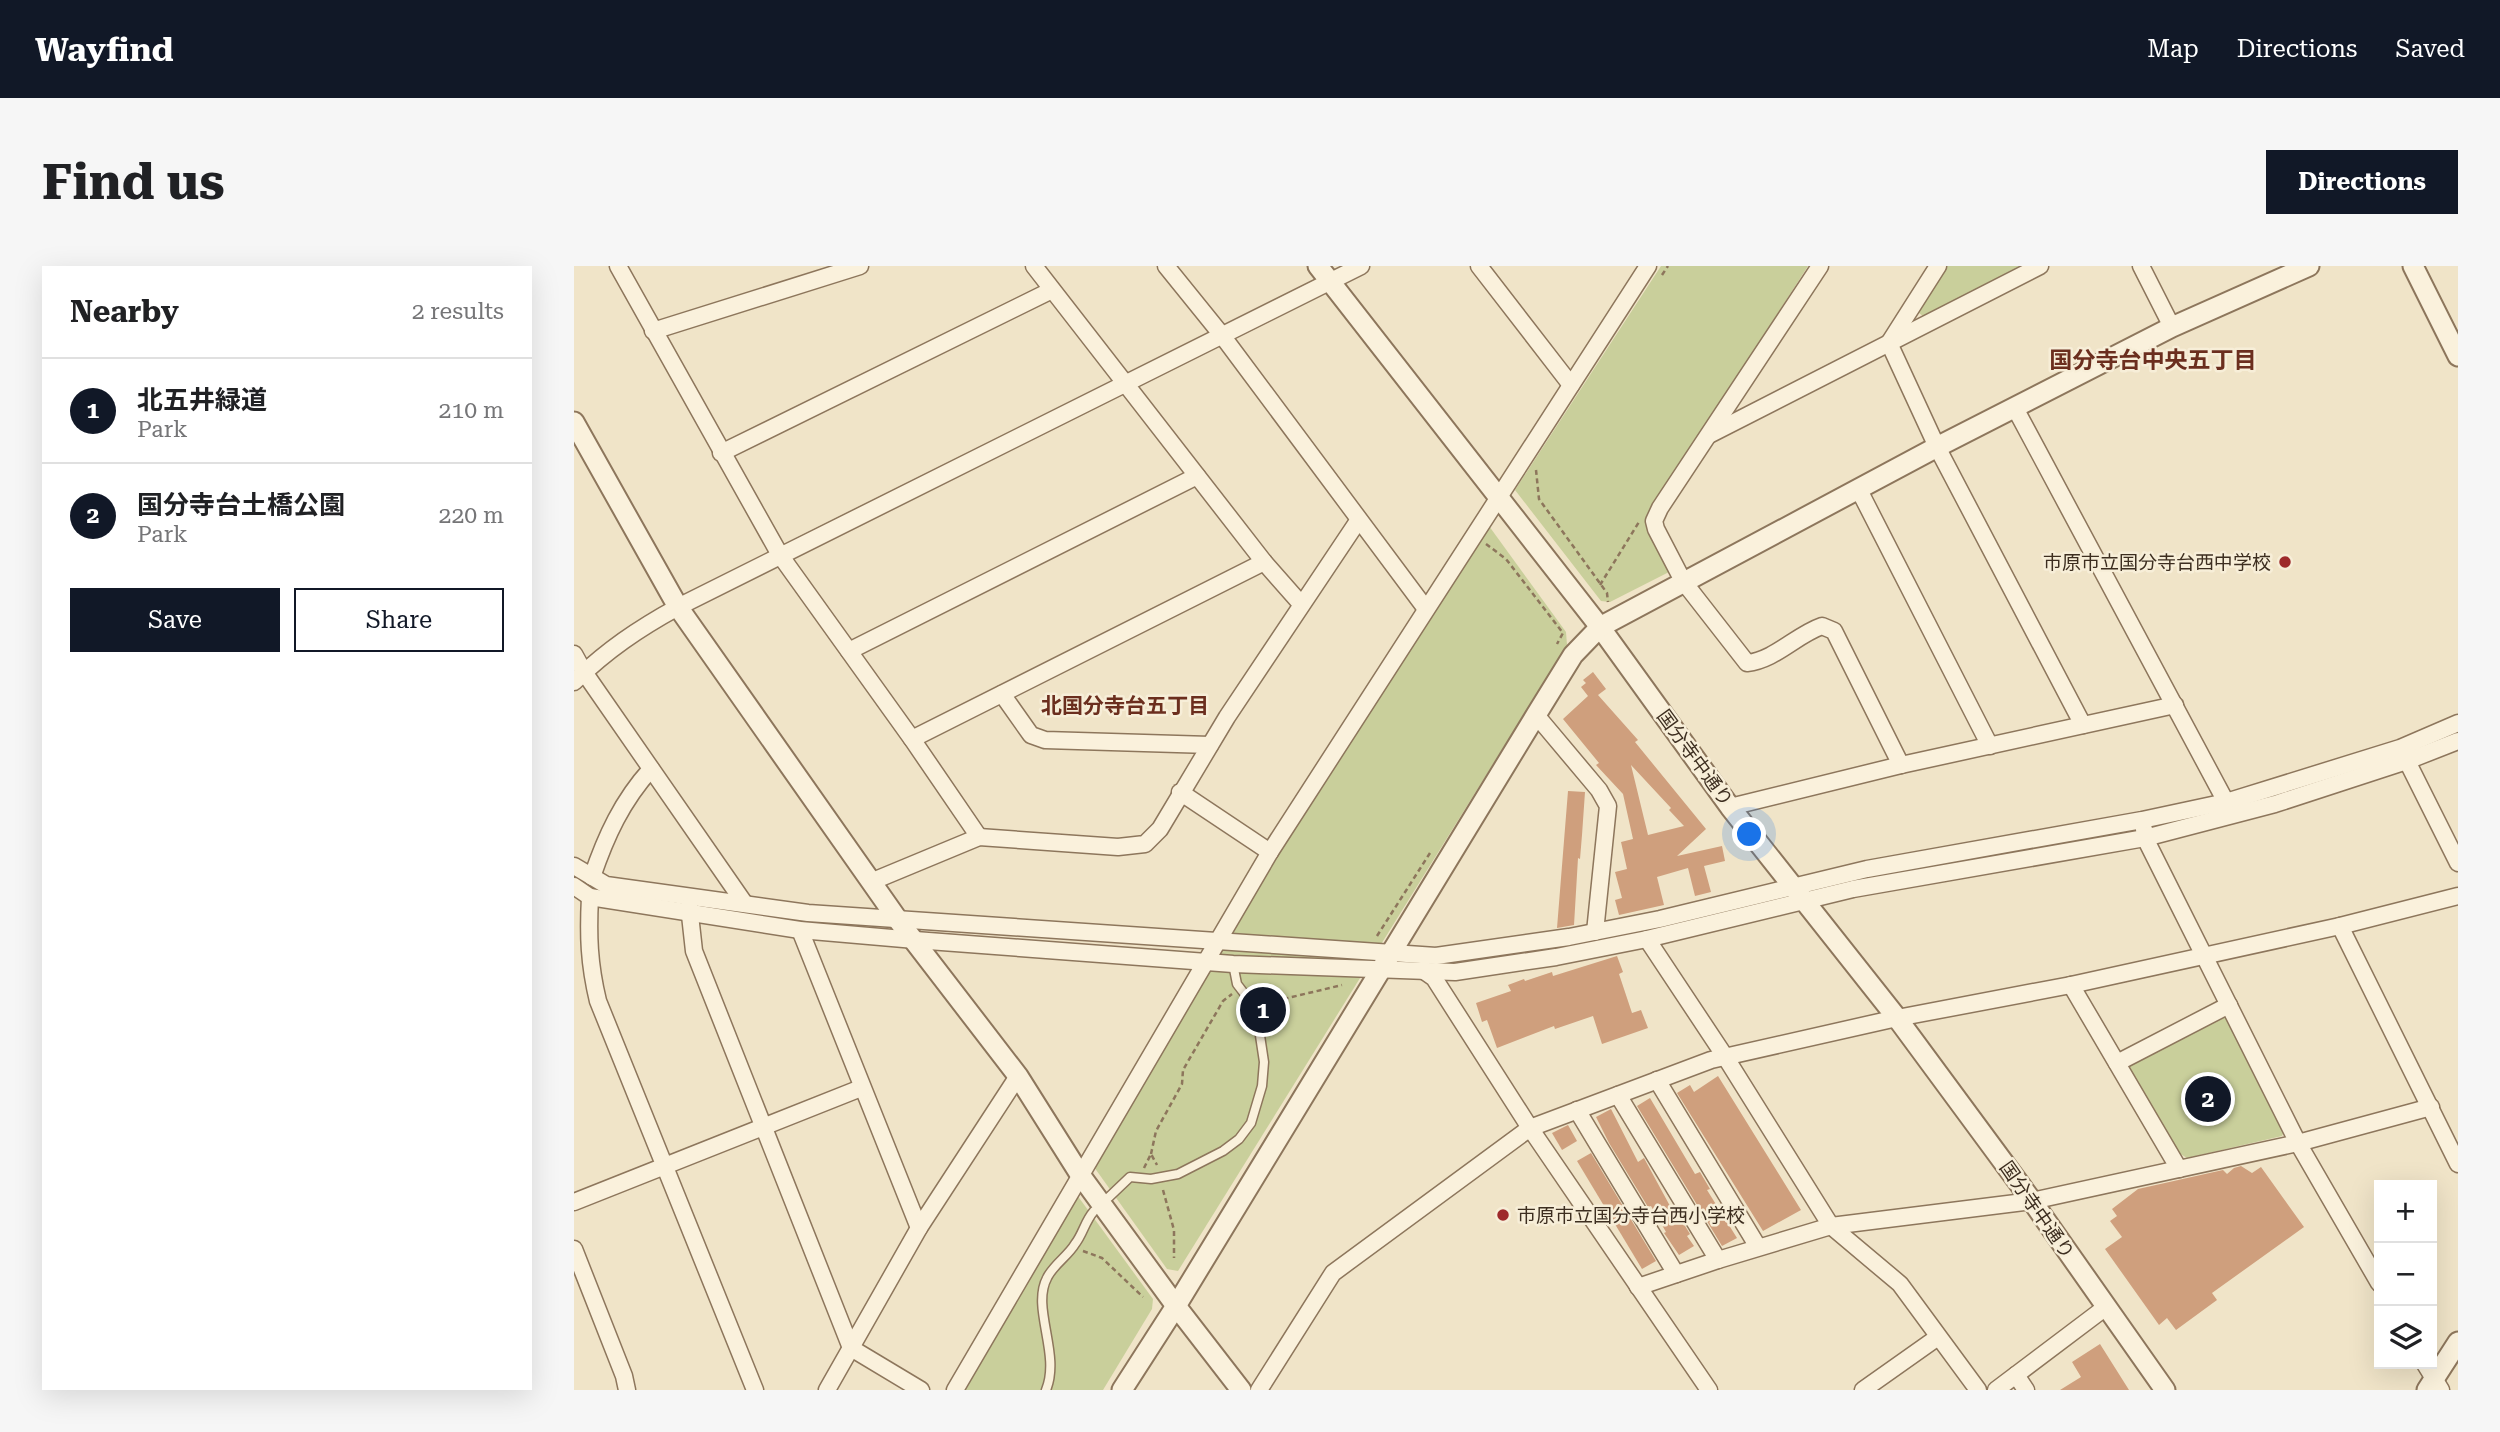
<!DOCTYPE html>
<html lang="en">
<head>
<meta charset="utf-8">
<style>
	body { margin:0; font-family:"Roboto Serif","Noto Sans JP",serif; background:#f6f6f6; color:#202124 }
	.controls { position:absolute; right:21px; bottom:21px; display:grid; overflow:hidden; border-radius:0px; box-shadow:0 7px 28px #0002 }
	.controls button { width:63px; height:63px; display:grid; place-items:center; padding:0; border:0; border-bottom:2px solid #e0e0e0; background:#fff; color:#202124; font:35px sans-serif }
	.you { position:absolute; left:1176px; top:569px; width:24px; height:24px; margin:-18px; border:5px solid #fff; border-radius:50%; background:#1a73e8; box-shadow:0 0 0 10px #1a73e833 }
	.badge { display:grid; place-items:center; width:46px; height:46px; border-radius:50%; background:#111827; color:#fff; font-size:23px; font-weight:700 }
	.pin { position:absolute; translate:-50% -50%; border:4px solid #fff; box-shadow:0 2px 7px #0006 }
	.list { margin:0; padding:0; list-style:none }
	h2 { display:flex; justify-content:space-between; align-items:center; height:91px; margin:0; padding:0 28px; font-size:30px }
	h2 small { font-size:23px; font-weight:400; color:#757577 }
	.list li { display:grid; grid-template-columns:46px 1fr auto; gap:21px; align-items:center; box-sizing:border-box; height:105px; padding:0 28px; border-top:2px solid #e0e0e0 }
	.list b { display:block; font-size:26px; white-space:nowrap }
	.list p { margin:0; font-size:23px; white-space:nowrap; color:#757577 }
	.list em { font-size:23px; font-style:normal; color:#757577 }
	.actions { display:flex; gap:14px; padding:21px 28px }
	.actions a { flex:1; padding:16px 0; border:2px solid #111827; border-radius:0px; text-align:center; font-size:24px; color:#111827 }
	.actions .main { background:#111827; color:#fff }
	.icon { flex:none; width:38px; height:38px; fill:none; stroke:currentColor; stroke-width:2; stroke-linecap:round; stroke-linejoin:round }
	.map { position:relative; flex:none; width:1884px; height:1124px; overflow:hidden; border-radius:0px }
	header { display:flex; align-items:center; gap:42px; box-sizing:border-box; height:98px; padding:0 35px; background:#111827; color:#fff }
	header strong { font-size:33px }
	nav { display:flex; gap:38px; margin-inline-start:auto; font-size:24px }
	.intro { display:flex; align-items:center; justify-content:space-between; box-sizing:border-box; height:168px; padding:0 42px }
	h1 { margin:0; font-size:49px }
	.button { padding:18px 32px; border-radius:0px; background:#111827; color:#fff; font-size:24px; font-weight:700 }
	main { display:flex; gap:42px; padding:0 42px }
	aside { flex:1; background:#fff; border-radius:0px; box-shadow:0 7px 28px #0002 }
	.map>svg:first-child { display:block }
	.green { fill:#c9cf9b }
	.building { fill:#cf9f7d; fill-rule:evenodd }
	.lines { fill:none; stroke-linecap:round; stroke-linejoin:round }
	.service-casing { stroke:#8d765c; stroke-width:11 }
	.minor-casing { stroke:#8d765c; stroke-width:19 }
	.tertiary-casing { stroke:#8d765c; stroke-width:23 }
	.path { stroke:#8d765c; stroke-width:2.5; stroke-dasharray:5 3.5; stroke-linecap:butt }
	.service { stroke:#faf1dc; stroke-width:8 }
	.minor { stroke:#faf1dc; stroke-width:16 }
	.tertiary { stroke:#faf1dc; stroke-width:19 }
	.poi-dot { fill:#9e2a2b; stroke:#f7eed8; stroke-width:2.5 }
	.labels { text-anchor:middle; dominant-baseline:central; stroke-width:5; stroke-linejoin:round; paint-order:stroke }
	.poi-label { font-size:19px; fill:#3d2e20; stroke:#f7eed8; text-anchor:end }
	.street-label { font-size:19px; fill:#3d2e20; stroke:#f7eed8 }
	.neighbourhood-label { font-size:21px; font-weight:bold; fill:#6b2e1e; stroke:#f7eed8 }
	.quarter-label { font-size:23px; font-weight:bold; fill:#6b2e1e; stroke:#f7eed8 }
</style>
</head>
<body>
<header>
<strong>Wayfind</strong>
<nav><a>Map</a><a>Directions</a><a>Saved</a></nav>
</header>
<div class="intro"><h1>Find us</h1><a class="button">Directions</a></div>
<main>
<aside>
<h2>Nearby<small>2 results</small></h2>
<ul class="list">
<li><span class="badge">1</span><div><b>北五井緑道</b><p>Park</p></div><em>210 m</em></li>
<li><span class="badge">2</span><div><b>国分寺台土橋公園</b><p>Park</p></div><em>220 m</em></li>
</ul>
<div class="actions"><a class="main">Save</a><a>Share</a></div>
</aside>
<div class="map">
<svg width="1884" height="1124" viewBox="0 0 1884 1124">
	<rect width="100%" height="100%" fill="#f0e4c8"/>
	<!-- green -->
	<g class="green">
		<polygon points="1087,0 1234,0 1071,255 1095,306 1036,336 1027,335 941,224"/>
		<polygon points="1373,0 1448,0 1351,52 1344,46"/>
		<polygon points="915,260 992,366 993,379 604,1005 593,1003 520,901 703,588"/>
		<polygon points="1647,749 1653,750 1711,864 1708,870 1613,892 1605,887 1554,802 1556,795"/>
		<polygon points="503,929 579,1033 578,1043 529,1124 389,1124"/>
	</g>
	<!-- building -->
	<g class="building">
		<path d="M1019,406L1032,423L1024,429L1064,474L1061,476L1132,563L1103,590L1148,580L1151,595L1130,600L1137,626L1121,630L1114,602L1083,611L1090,639L1045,649L1041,634L1048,632L1041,606L1053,603L1047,576L1059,573L1049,528L1022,499L1025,497L989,453L1014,430L1007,421L1012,417L1009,414ZM1057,499L1097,542L1095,544L1110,560L1074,569Z"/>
		<polygon points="994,525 1011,526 1008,569 1006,593 1004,592 1000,659 983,662"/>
		<polygon points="1043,690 1049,706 1045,708 1058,747 1067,744 1074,762 1028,778 1019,750 981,763 980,760 923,782 913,754 908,756 902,737 937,725 934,719 950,713 951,715 978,706 979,710"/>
		<polygon points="1144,810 1227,944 1189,965 1103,827 1116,819 1120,826"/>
		<polygon points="1076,832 1121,908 1126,906 1136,923 1133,924 1163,972 1148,980 1063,840"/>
		<polygon points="1037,843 1064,896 1070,892 1096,940 1098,939 1116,968 1113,970 1120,980 1105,989 1090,967 1092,966 1077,940 1074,941 1035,877 1022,851"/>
		<polygon points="994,859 1003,875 988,884 978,867"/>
		<polygon points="1017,887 1082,995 1068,1003 1003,895"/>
		<polygon points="1667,900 1678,907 1687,901 1730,961 1638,1027 1643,1034 1602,1064 1593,1052 1585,1059 1531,983 1548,971 1536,955 1543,950 1538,943 1564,923 1649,904 1653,908 1660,902"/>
		<polygon points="1526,1078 1555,1124 1486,1124 1507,1111 1498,1096"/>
	</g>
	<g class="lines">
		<!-- service casing -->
		<g class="service-casing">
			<g id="service">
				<polyline points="535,931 556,911 577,913 604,908 649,885 665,873 677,857 688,820 690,796 682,743 663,718 659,698"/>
				<path d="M472,1124C487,1088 457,1042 473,1012C479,999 494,990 501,978C509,968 511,955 520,945"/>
			</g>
		</g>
		<!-- minor casing -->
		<g class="minor-casing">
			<g id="minor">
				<polyline points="44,0 206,289 338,473 405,571"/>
				<polyline points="460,0 690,296 727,338"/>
				<polyline points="592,0 647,68 852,343"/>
				<polyline points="905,0 997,119"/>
				<path d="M1246,0L1086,242L1080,255L1082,263L1109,315L1173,397C1201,394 1222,369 1248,360L1260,365L1327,499"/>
				<polyline points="1364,0 1315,77 1363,181 1509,459"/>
				<polyline points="1567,0 1598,61"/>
				<polyline points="79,65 286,0"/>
				<polyline points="1441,142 1652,536"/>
				<polyline points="1137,168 1466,0"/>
				<polyline points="147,187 478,24"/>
				<polyline points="1285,224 1416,480"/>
				<polyline points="275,385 623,210"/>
				<polyline points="0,388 10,406 171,638"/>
				<path d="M0,416C33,384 64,363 104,341L787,0"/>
				<polyline points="428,428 457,469 471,474 636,479"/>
				<polyline points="962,449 1025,524 1034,540 1021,666"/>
				<polyline points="338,473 690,296"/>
				<polyline points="1829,487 1884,597"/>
				<polyline points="606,526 696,586"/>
				<polyline points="1156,541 1327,499 1601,439"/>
				<polyline points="1570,563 1571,572 1724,877 1805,1017"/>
				<polyline points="0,600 32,619 234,647 862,690 995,671 1086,653 1293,603 1568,554 1652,536 1826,482 1884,457"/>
				<path d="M18,611C32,570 48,535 77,503"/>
				<polyline points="299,615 405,571 544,581 571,578 586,563 653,451 784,255"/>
				<polyline points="0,620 16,631 226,664 341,674 659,698 881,706 982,691 1073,673 1279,623 1571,572 1701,538 1833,495 1884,475"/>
				<path d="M16,631C14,669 15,698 24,735L181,1124"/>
				<polyline points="115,640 120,685 277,1082 347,1124"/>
				<polyline points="1766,660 1884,898"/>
				<polyline points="226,664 345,962"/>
				<polyline points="1073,673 1152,792 1257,960 1326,1018 1404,1124"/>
				<polyline points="850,705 860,712 956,862 1135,1124"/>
				<polyline points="1497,719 1605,903"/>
				<polyline points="1543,797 1655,739"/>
				<polyline points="1083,814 1184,981"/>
				<polyline points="1044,829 1144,994"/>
				<polyline points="1003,844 1102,1008"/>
				<polyline points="0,936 287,822"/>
				<polyline points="0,983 50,1110 53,1124"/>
				<polyline points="1064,1021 1144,994 1257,960 1458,935 1724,877 1857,841"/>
				<polyline points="1851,1098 1867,1124"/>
				<polyline points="1442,1109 1452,1124"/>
				<polyline points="253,1124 345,962 444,810"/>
				<polyline points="381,1124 696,586 1074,0"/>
				<polyline points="685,1124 759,1007 956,862 1137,794 1323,752 1497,719 1766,660 1884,630"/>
				<polyline points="1289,1124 1364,1071"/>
				<polyline points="1422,1124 1532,1041"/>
			</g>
		</g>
		<!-- tertiary casing -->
		<g class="tertiary-casing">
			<g id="tertiary">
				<polyline points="744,0 1026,361 1156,541 1323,752 1458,935 1591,1124"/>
				<polyline points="1839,0 1884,90"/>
				<polyline points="0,156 104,341 324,654 444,810 507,910 602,1040 667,1124"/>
				<polyline points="548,1124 602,1040 962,449 999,389 1026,361 1363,181 1598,61 1735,0"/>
				<polyline points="1853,1124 1884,1076"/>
			</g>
		</g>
		<!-- path -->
		<g class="path">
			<polyline points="1088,9 1094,0"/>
			<polyline points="962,204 965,233 1033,327 1034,336"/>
			<polyline points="912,278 932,293 989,367 983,378"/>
			<polyline points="1026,319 1065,256"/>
			<polyline points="803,670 856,587"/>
			<polyline points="693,737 768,719"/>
			<polyline points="577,888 582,865 608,818 609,804 649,735 658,728"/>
			<polyline points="570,902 577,888 583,899"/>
			<polyline points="589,924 600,964 600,992"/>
			<polyline points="509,985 528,992 569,1031"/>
		</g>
		<!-- service -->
		<use href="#service" class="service"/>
		<!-- minor -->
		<use href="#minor" class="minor"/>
		<!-- tertiary -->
		<use href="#tertiary" class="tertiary"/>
	</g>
	<!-- markers -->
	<g class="poi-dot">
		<circle cx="1711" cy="296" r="7"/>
		<circle cx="929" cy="949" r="7"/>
	</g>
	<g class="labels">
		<!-- poi labels -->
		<g class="poi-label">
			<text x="1697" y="296">市原市立国分寺台西中学校</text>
			<text x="943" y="949" text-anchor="start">市原市立国分寺台西小学校</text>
		</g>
		<!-- street labels -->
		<g class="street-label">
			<text transform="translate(1121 492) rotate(54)">国分寺中通り</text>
			<text transform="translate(1463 944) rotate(55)">国分寺中通り</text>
		</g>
		<!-- neighbourhood labels -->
		<g class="neighbourhood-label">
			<text x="551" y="440">北国分寺台五丁目</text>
		</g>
		<!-- quarter labels -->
		<g class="quarter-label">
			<text x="1579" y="94">国分寺台中央五丁目</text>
		</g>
	</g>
</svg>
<div class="controls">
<button>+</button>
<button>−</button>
<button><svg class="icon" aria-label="layers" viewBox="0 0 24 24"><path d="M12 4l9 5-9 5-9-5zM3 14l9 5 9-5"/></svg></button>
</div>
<div class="you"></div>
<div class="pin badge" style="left:689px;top:744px">1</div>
<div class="pin badge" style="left:1634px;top:833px">2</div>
</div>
</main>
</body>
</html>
